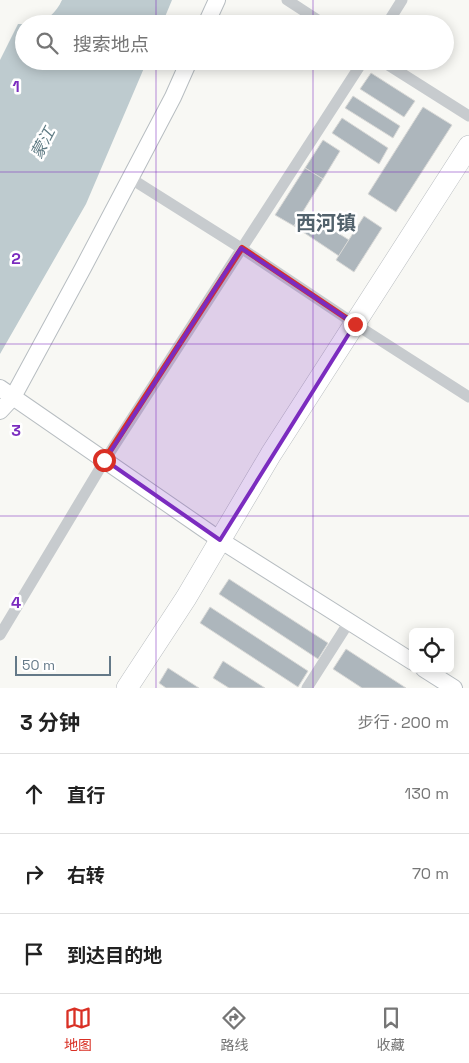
<!DOCTYPE html>
<html lang="zh">
<head>
<meta charset="utf-8">
<style>
	body { margin:0; font-family:"Space Grotesk","Noto Sans SC",sans-serif; background:#f6f6f6; color:#222 }
	.controls { position:absolute; right:15px; bottom:15px; display:grid; overflow:hidden; border-radius:8px; box-shadow:0 2px 12px #0003 }
	.controls button { width:45px; height:45px; display:grid; place-items:center; padding:0; border:0; border-bottom:1px solid #e0e0e0; background:#fff; color:#222; font:25px sans-serif }
	.scale { position:absolute; left:15px; bottom:12px; width:96px; box-sizing:border-box; padding-left:5px; border:2px solid #647988; border-top:0; font-size:14px; line-height:18px; white-space:nowrap; color:#647988; -webkit-text-stroke:4px #fff; paint-order:stroke }
	.stop { position:absolute; width:15px; height:15px; margin:-11px; border:4px solid #d93025; border-radius:50%; background:#fff }
	.stop.end { background:#d93025; border-color:#fff; box-shadow:0 1px 5px #0008 }
	.list { margin:0; padding:0; list-style:none }
	h2 { display:flex; justify-content:space-between; align-items:center; height:65px; margin:0; padding:0 20px; font-size:21px }
	h2 small { font-size:16px; font-weight:400; color:#767676 }
	.list li { display:grid; grid-template-columns:32px 1fr auto; gap:15px; align-items:center; box-sizing:border-box; height:80px; padding:0 20px; border-top:1px solid #e0e0e0 }
	.list b { display:block; font-size:19px; white-space:nowrap }
	.list em { font-size:16px; font-style:normal; color:#767676 }
	.icon { flex:none; width:28px; height:28px; fill:none; stroke:currentColor; stroke-width:2; stroke-linecap:round; stroke-linejoin:round }
	.map { position:relative; flex:none; width:469px; height:688px; overflow:hidden }
	.search { position:absolute; background:#fff; box-shadow:0 2px 12px #0003; left:15px; right:15px; top:15px; height:55px; display:flex; align-items:center; gap:12px; box-sizing:border-box; padding:0 18px; border-radius:28px; color:#767676; font-size:19px }
	.sheet { height:305px; background:#fff }
	nav { display:flex; justify-content:space-around; align-items:center; box-sizing:border-box; height:70px; border-top:1px solid #e0e0e0; background:#fff; font-size:14px; color:#767676 }
	nav a { display:grid; justify-items:center; gap:2px }
	nav .on { color:#d93025 }
	.map>svg:first-child { display:block }
	.water { fill:#becbcf }
	.building { fill:#adb6bc; stroke:#d9d9d7 }
	.lines { fill:none; stroke-linecap:round; stroke-linejoin:round }
	.secondary-casing { stroke:#b7bdc1; stroke-width:18 }
	.highway-casing { stroke:#b9bdc0; stroke-width:22 }
	.street { stroke:#c7cbce; stroke-width:11 }
	.secondary { stroke:#fff; stroke-width:16 }
	.highway { stroke:#fff; stroke-width:21 }
	.route { stroke:#d93025; stroke-width:6 }
	.marked { fill:#7b2cbf; fill-opacity:0.2; stroke:#7b2cbf; stroke-width:4; stroke-linejoin:round }
	.grid { fill:none; stroke:#7b2cbf; stroke-width:1; stroke-opacity:0.55 }
	.labels { text-anchor:middle; dominant-baseline:central; stroke-width:5; stroke-linejoin:round; paint-order:stroke }
	.water-label { font-size:16px; font-style:italic; fill:#5f7b84; stroke:#fff }
	.district-label { font-size:20px; font-weight:bold; fill:#52626c; stroke:#fff }
	.grid-label { font-size:16px; text-anchor:middle; font-weight:bold; fill:#7b2cbf; stroke:#fff; stroke-width:5; stroke-linejoin:round; paint-order:stroke }
</style>
</head>
<body>
<div class="map">
<svg width="469" height="688" viewBox="0 0 469 688">
	<rect width="100%" height="100%" fill="#f8f8f4"/>
	<!-- water -->
	<g class="water">
		<path d="M62,0H172L162,24H33C47,21 56,13 62,0Z"/>
		<polygon points="18,24 24,24 24,61 147,61 86,204 0,354 0,60"/>
	</g>
	<!-- building -->
	<g class="building">
		<polygon points="371,73 415,101 404,117 360,89"/>
		<polygon points="353,96 400,126 393,138 345,108"/>
		<polygon points="423,107 452,125 396,212 368,194"/>
		<polygon points="342,118 388,148 379,164 332,133"/>
		<polygon points="323,140 340,151 323,179 305,168"/>
		<polygon points="305,168 323,179 294,226 275,215"/>
		<polygon points="303,211 349,240 339,256 294,226"/>
		<polygon points="364,216 382,228 354,272 336,260"/>
		<polygon points="229,579 328,643 318,659 219,594"/>
		<polygon points="210,607 308,671 298,687 200,623"/>
		<polygon points="346,649 406,688 362,688 333,669"/>
		<polygon points="223,661 265,688 229,688 213,678"/>
		<polygon points="168,668 199,688 166,688 159,683"/>
	</g>
	<g class="lines">
		<!-- secondary casing -->
		<g class="secondary-casing">
			<g id="secondary">
				<polyline points="206,24 217,0"/>
				<polyline points="0,388 220,540 413,662"/>
				<polyline points="0,411 13,397 83,268 173,97 189,61"/>
				<polyline points="424,669 454,688"/>
			</g>
		</g>
		<!-- highway casing -->
		<g class="highway-casing">
			<polyline id="highway" points="127,688 186,598 271,454 469,146"/>
		</g>
		<!-- street -->
		<g class="street">
			<polyline points="287,0 324,24"/>
			<polyline points="387,24 402,0"/>
			<polyline points="382,61 469,116"/>
			<polyline points="130,178 241,248 355,324 469,397"/>
			<polyline points="0,635 105,460 363,61"/>
			<polyline points="307,688 349,622"/>
		</g>
		<!-- secondary -->
		<use href="#secondary" class="secondary"/>
		<!-- highway -->
		<use href="#highway" class="highway"/>
	</g>
	<g class="lines">
		<!-- route -->
		<polyline class="route" points="104,460 242,248 355,324"/>
	</g>
	<!-- marked area -->
	<path class="marked" d="M241,248L355,324L220,540L105,460Z"/>
	<!-- grid -->
	<path class="grid" d="M156,0V24M313,0V24M156,61V688M313,61V688M0,172H469M0,344H469M0,516H469"/>
	<g class="labels">
		<!-- water labels -->
		<g class="water-label">
			<text transform="translate(43 143) rotate(-62)">蒙江</text>
		</g>
		<!-- district labels -->
		<g class="district-label">
			<text x="326" y="223">西河镇</text>
		</g>
	</g>
	<g class="grid-label">
		<text x="16" y="92">1</text>
		<text x="16" y="264">2</text>
		<text x="16" y="436">3</text>
		<text x="16" y="608">4</text>
	</g>
</svg>
<div class="controls">
<button><svg class="icon" aria-label="locate" viewBox="0 0 24 24"><circle cx="12" cy="12" r="6"/><path d="M12 2v4M12 18v4M2 12h4M18 12h4"/></svg></button>
</div>
<div class="scale">50 m</div>
<div class="stop" style="left:104px;top:460px"></div>
<div class="stop end" style="left:355px;top:324px"></div>
<div class="search"><svg class="icon" aria-label="search" viewBox="0 0 24 24"><circle cx="10" cy="10" r="6"/><path d="M15 15l6 6"/></svg>搜索地点</div>
</div>
<section class="sheet">
<h2>3 分钟<small>步行 · 200 m</small></h2>
<ul class="list">
<li><svg class="icon" aria-label="ahead" viewBox="0 0 24 24"><path d="M12 20V5M6 11l6-6 6 6"/></svg><div><b>直行</b></div><em>130 m</em></li>
<li><svg class="icon" aria-label="right" viewBox="0 0 24 24"><path d="M7 20v-9h11M14 6l5 5-5 5"/></svg><div><b>右转</b></div><em>70 m</em></li>
<li><svg class="icon" aria-label="arrive" viewBox="0 0 24 24"><path d="M6 21V4h12l-3 4 3 4H6"/></svg><div><b>到达目的地</b></div></li>
</ul>
</section>
<nav>
<a class="on"><svg class="icon" aria-label="map" viewBox="0 0 24 24"><path d="M3 6l6-2 6 2 6-2v14l-6 2-6-2-6 2zM9 4v14M15 6v14"/></svg>地图</a>
<a><svg class="icon" aria-label="directions" viewBox="0 0 24 24"><path d="M12 3l9 9-9 9-9-9zM9 14v-3h6M13 9l2 2-2 2"/></svg>路线</a>
<a><svg class="icon" aria-label="saved" viewBox="0 0 24 24"><path d="M7 4h10v16l-5-4-5 4z"/></svg>收藏</a>
</nav>
</body>
</html>
